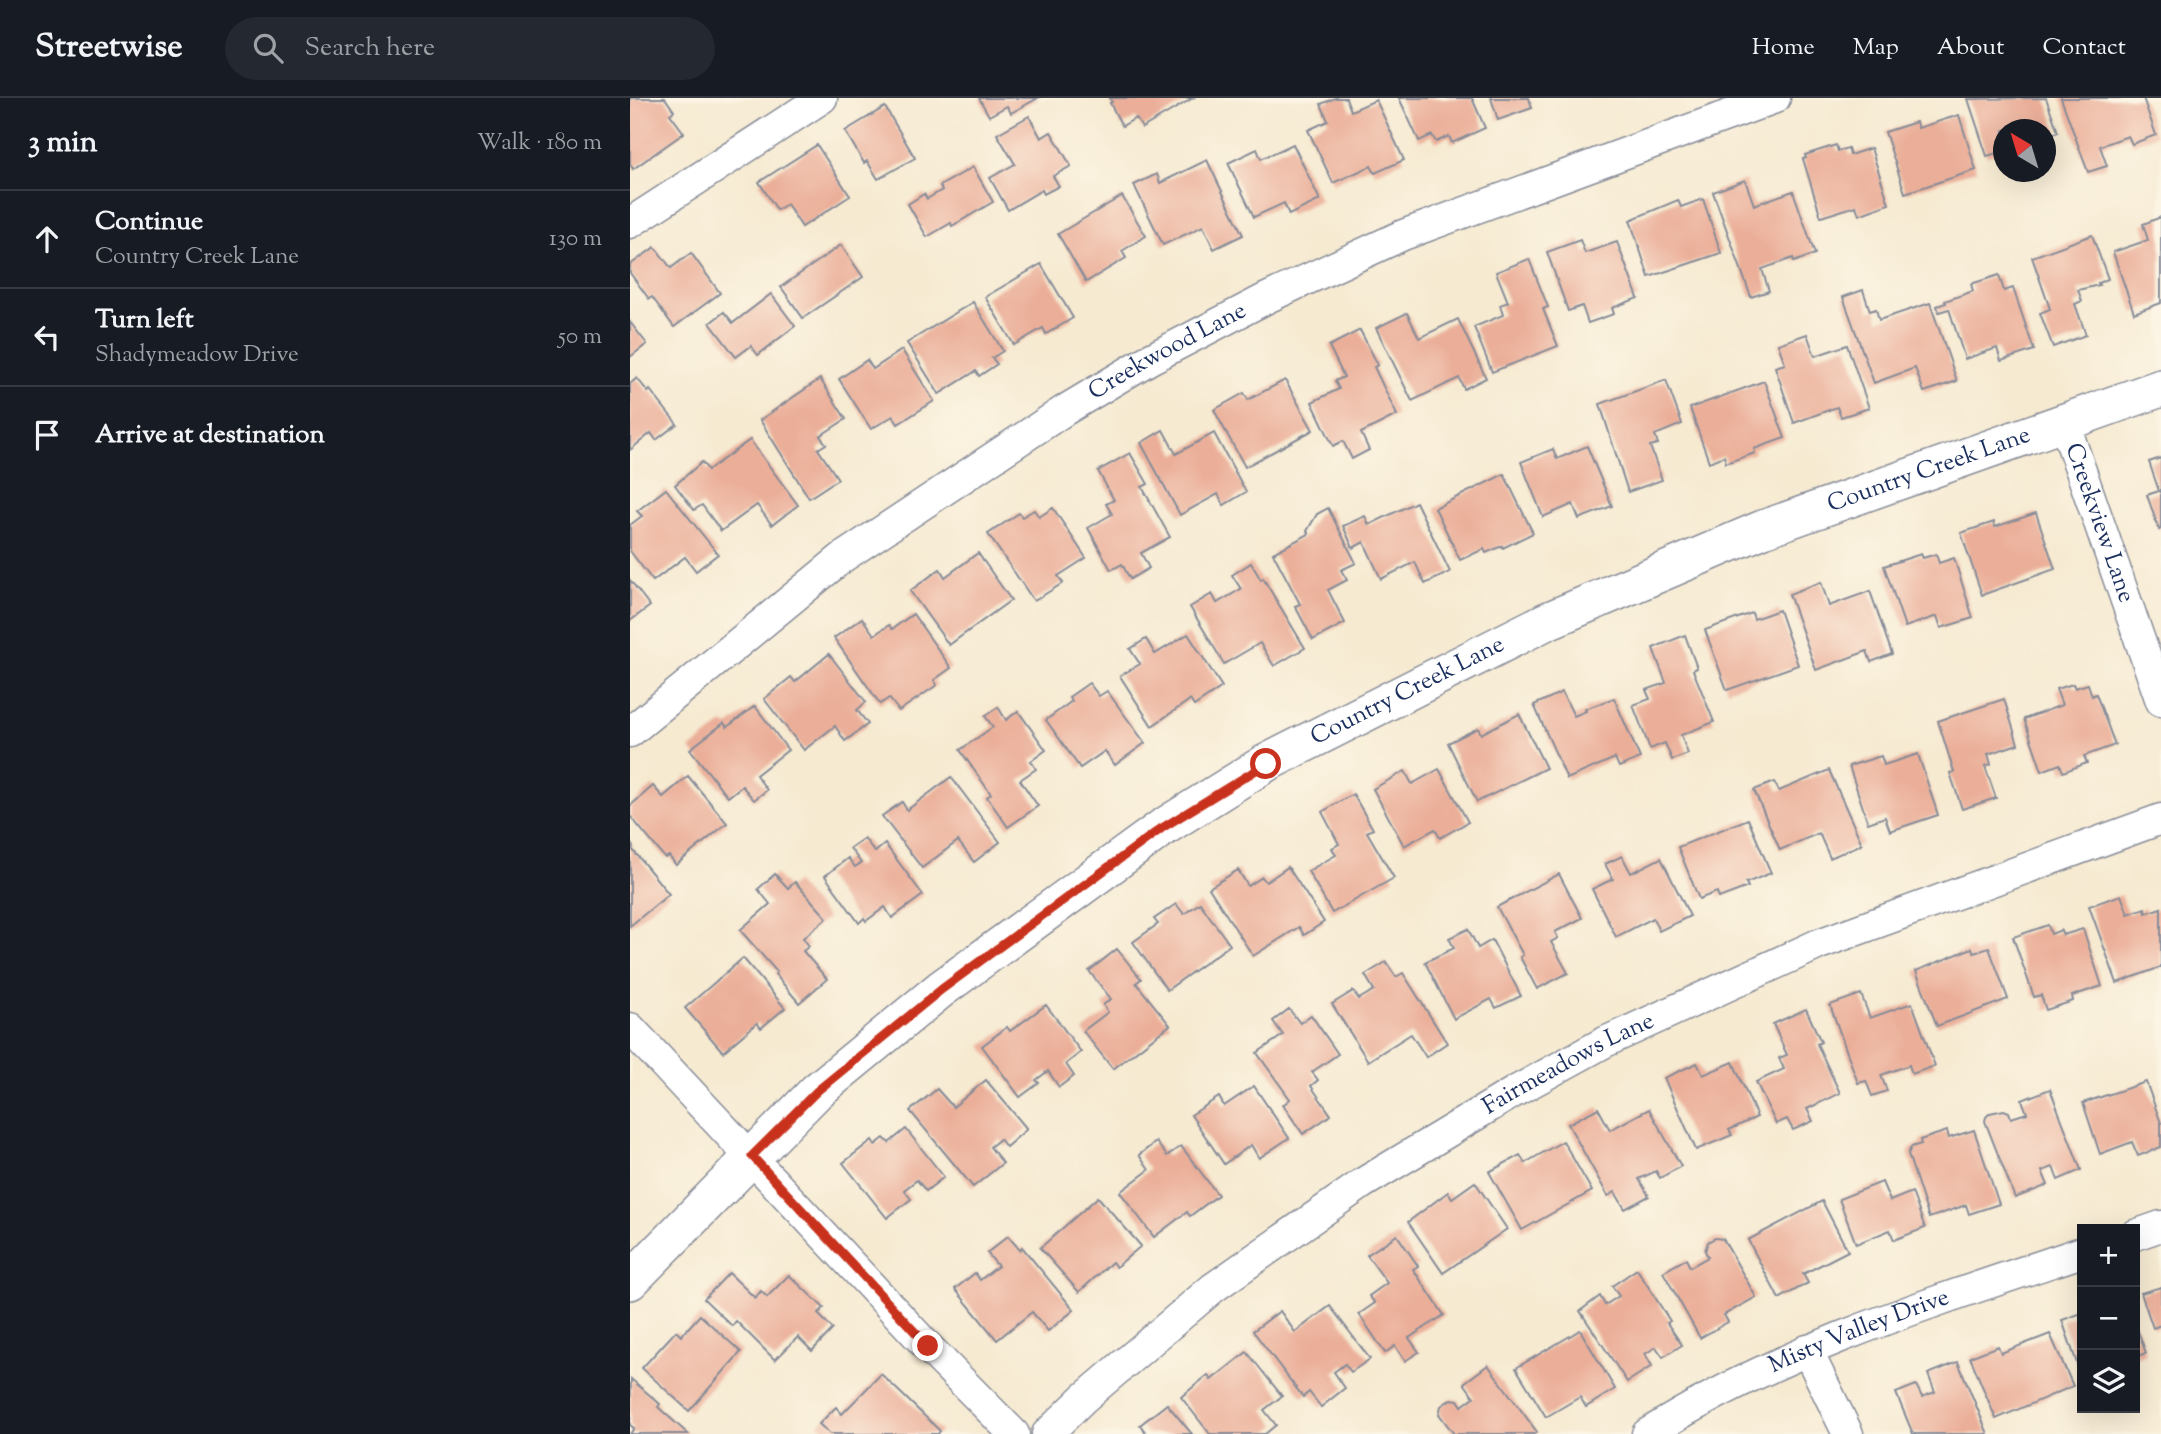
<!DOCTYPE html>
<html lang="en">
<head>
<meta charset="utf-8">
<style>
	body { margin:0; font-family:"Sorts Mill Goudy",serif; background:#242831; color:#f1f3f6 }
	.controls { position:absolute; right:21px; bottom:21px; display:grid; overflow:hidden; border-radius:0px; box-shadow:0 7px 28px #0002 }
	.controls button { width:63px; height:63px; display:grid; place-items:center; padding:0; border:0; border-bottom:2px solid #363941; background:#171b24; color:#f1f3f6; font:35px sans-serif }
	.compass { position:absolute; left:1363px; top:21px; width:63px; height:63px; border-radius:50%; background:#171b24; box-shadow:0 7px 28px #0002; rotate:322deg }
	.stop { position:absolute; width:21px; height:21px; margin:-16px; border:5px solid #c8321e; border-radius:50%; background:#fff }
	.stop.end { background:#c8321e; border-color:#fff; box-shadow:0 2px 7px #0008 }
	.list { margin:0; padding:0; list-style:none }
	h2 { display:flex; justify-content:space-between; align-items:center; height:91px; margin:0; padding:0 28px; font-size:30px }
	h2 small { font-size:23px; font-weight:400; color:#9ea1a6 }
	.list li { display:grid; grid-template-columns:46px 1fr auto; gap:21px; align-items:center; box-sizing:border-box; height:98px; padding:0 28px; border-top:2px solid #363941 }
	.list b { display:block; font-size:26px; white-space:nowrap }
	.list p { margin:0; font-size:23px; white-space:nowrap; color:#9ea1a6 }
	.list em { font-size:23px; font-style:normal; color:#9ea1a6 }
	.icon { flex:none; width:38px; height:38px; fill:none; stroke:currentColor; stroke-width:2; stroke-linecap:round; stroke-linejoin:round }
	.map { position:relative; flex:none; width:1531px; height:1336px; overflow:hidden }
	header { display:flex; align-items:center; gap:42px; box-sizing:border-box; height:98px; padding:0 35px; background:#171b24; border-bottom:2px solid #363941 }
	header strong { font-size:33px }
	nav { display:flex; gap:38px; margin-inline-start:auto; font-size:24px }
	.search { width:490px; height:63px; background:#242831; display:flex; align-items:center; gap:18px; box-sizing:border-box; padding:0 24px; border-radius:38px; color:#9ea1a6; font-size:26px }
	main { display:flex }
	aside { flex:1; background:#171b24 }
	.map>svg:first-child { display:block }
	.building { fill:#ebaf99 }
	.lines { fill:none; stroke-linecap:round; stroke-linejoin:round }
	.minor-casing { stroke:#888c98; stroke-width:33 }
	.tertiary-casing { stroke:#888c98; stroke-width:40 }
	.minor { stroke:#fff; stroke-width:30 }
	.tertiary { stroke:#fff; stroke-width:37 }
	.route { stroke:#c8321e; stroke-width:9 }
	.labels { text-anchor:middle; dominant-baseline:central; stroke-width:6; stroke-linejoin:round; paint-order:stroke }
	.street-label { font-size:24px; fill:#1b2f5e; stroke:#fcf5e5 }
</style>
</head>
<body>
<header>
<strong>Streetwise</strong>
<div class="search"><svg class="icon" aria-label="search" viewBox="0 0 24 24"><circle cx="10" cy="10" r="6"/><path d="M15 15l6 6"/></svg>Search here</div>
<nav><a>Home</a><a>Map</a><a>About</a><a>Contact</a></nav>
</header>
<main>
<aside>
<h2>3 min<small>Walk · 180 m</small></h2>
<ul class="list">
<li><svg class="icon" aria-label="ahead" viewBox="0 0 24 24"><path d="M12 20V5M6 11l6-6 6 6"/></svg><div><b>Continue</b><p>Country Creek Lane</p></div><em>130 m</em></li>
<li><svg class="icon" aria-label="left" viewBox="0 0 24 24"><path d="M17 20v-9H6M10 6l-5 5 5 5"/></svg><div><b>Turn left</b><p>Shadymeadow Drive</p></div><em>50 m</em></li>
<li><svg class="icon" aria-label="arrive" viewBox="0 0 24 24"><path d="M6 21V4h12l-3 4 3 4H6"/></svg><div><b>Arrive at destination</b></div></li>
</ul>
</aside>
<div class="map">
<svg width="1531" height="1336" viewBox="0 0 1531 1336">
	<rect width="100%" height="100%" fill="#fcf5e5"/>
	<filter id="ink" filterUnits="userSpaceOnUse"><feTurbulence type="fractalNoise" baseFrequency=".0143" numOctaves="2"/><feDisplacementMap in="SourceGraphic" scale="14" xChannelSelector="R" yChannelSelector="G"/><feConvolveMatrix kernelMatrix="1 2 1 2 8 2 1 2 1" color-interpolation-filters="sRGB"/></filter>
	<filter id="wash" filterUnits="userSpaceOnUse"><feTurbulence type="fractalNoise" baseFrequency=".00686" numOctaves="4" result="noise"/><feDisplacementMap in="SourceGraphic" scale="28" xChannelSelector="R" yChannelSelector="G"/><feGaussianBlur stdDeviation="1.57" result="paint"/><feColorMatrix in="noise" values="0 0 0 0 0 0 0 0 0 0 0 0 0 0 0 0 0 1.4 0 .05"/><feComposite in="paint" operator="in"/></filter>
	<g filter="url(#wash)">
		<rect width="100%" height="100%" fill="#f6ead1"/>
		<g id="blocks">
			<!-- building -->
			<g class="building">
				<polygon points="0,0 35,0 44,13 40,16 54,35 3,71 0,66"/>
				<polygon points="349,0 408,0 381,15 377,8 359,18"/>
				<polygon points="480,0 563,0 512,30 506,20 492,28 480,5 482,4"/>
				<polygon points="705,0 716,0 721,13 746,2 774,62 745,75 741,68 703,85 678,32 698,23 691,6"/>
				<polygon points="769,0 842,0 855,30 822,45 819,38 806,44 802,37 789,43"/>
				<polygon points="861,0 899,0 902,10 868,22"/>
				<polygon points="1416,0 1428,34 1416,38 1416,32 1374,32 1374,53 1357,58 1338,1"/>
				<polygon points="1431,0 1513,0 1526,37 1502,46 1498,38 1470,48 1477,68 1458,74"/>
				<polygon points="255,9 285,60 248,81 237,63 234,65 215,33"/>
				<polygon points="1329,17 1346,72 1275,95 1255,34 1286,24 1288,30"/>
				<polygon points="399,18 411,40 421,34 441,68 423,78 429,88 414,96 412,92 378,112 360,80 385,66 367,36"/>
				<polygon points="663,46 690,102 659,117 654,105 624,119 598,65 627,51 631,61"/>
				<polygon points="187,47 220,98 172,129 157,106 147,112 129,84"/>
				<polygon points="1206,47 1208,53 1218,50 1220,57 1241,50 1259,106 1229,117 1226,108 1191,119 1173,61 1176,60 1175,57"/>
				<polygon points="577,62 613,137 584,151 573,128 533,147 504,87 527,76 530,85"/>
				<polygon points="343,69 363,104 322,128 321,125 297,139 278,106 294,96 297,101 312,92 310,88"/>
				<polygon points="1115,82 1124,107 1163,93 1185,156 1164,164 1163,160 1132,171 1139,193 1121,199 1083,94"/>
				<polygon points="492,98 516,138 492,153 496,160 456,184 428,136"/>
				<polygon points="1073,101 1091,155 1019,179 1000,122 1048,102 1051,109"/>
				<polygon points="1531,119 1531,205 1504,215 1483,154 1518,142 1513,126"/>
				<polygon points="1462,137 1478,181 1468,185 1469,187 1448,192 1452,203 1445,206 1456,237 1423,249 1410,215 1420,211 1402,159"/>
				<polygon points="950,142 955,155 987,144 1008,200 982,210 984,216 958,225 952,208 938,213 917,154"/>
				<polygon points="211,147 233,179 173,220 151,189"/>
				<polygon points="25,149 41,170 61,155 90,195 44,229 22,199 19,201 0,175 0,167"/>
				<polygon points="899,161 918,209 913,211 928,248 862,274 844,229 873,217 870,207 878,204 866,174"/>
				<polygon points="411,166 443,220 416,236 413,230 384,247 355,199"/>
				<polygon points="1369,177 1374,193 1383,190 1404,252 1371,263 1367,250 1335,261 1319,211 1309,214 1307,208 1316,205 1315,203 1343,193 1341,186"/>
				<polygon points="1233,192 1240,213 1246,211 1249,222 1300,205 1327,283 1294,294 1285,270 1244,285 1213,199"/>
				<polygon points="141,196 165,228 128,257 121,248 106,259 80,225 94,214 103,225"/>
				<polygon points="343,204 373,253 362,260 367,266 349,278 346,273 309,296 277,245"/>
				<polygon points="777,215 789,240 828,221 856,280 834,291 829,280 782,303 746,230"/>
				<polygon points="0,224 17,246 0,259"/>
				<polygon points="730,232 748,267 744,269 767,317 731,335 739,352 722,361 713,343 703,348 682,304 709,291 705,283 714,279 699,248"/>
				<polygon points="1177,236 1185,258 1217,247 1239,310 1211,319 1207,309 1164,325 1145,269 1155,266 1148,246"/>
				<polygon points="272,252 304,303 268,326 263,318 241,331 209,281 237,262 243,271"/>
				<polygon points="7,280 18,294 20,292 47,326 26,342 21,335 0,352 0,286"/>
				<polygon points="190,281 216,321 190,338 196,346 188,351 208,381 179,400 130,322"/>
				<polygon points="655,282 683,332 615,369 584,312 614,295 618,302"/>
				<polygon points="1036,282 1052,326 1025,337 1028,346 1020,348 1032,382 998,394 970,306"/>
				<polygon points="1134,283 1155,340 1124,351 1125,355 1096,365 1094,358 1079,364 1060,310"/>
				<polygon points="533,332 546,356 584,335 616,394 594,407 588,396 550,417 511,345"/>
				<polygon points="120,342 168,407 142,427 127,407 91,433 72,407 64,412 45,387 72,364 78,372"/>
				<polygon points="957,348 982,408 949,421 943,406 913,419 891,364 923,351 927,361"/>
				<polygon points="500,355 518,386 512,389 540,439 511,455 519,470 500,481 492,466 481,472 458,430 482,416 476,406 484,402 468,373"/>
				<polygon points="1531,360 1531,431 1529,432 1517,397 1529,393 1519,364"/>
				<polygon points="874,376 903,435 873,450 872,448 856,455 854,451 830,462 805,410"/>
				<polygon points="36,391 88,456 66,473 55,459 23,483 0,453 0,427 12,418 7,413"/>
				<polygon points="786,404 820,474 795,486 785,464 751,481 734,444 723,450 713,428 735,418 739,427"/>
				<polygon points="423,410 456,460 428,478 433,485 404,503 358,436 389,415 392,419 404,412 409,419"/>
				<polygon points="698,410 726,465 711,472 717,482 698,492 715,525 683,542 665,508 670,506 643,455 679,436 677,433 687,416"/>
				<polygon points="1406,415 1425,471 1352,497 1331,435 1364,424 1365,429"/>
				<polygon points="348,455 381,502 319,547 280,493 310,471 315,479"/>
				<polygon points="1291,456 1293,460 1306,456 1309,465 1324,460 1343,520 1311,530 1307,518 1275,529 1254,468"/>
				<polygon points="621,465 631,482 633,480 675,550 644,568 630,545 594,566 560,509 582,496 587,505 611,491 602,477"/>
				<polygon points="0,482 20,508 0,523"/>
				<polygon points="1191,484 1199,508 1240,493 1262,556 1241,564 1237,553 1186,572 1159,496"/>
				<polygon points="1149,512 1168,567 1097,592 1075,532 1122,515 1124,521"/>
				<polygon points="283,516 321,570 304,582 307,587 269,613 259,600 250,606 204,540 232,520 244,537 259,527 262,531"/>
				<polygon points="558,536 592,589 564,608 560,602 522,628 490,578 510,566 500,551 516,541 525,556"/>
				<polygon points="1055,537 1067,570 1063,572 1084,624 1051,637 1058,656 1042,662 1035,645 1020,651 1003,607 1020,601 1016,592 1036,585 1023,550"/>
				<polygon points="199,556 236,604 227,612 238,626 215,643 205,628 174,652 134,601 161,579 165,584"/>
				<polygon points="459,585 469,598 477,593 515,645 485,667 475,653 450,670 416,622 442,603 439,599"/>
				<polygon points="1443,586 1445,590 1458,586 1462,598 1466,596 1485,647 1454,658 1457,665 1433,674 1430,666 1412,673 1394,621 1432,607 1426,591"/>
				<polygon points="932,594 944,618 956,613 955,611 984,600 1010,660 989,669 985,660 937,681 904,607"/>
				<polygon points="1374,601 1388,646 1358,656 1361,666 1355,668 1366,700 1332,711 1320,675 1324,674 1308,623"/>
				<polygon points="125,608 158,652 126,677 137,692 124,702 112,688 98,699 60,651 94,625 97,629"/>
				<polygon points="368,609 376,622 388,613 416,652 401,663 406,671 390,682 408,708 378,729 357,699 361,696 330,652 363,629 355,618"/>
				<polygon points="889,616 916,670 847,704 818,645 848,630 851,636"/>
				<polygon points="1288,656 1308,717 1260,733 1255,719 1238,725 1219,668 1251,658 1254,667"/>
				<polygon points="809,671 838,724 810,740 805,731 774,748 743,691 775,673 782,686"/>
				<polygon points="1199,672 1232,746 1200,760 1189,735 1150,752 1124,692 1144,684 1149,693"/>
				<polygon points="58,678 97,725 46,767 39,758 35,760 0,718 0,708 23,688 33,699"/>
				<polygon points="321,679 370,744 344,764 328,743 292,770 252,718 272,704 277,712"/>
				<polygon points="723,696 743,731 737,734 764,780 702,815 678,773 706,757 702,750 709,746 692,714"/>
				<polygon points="1118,721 1141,775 1116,785 1118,789 1089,800 1087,794 1069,801 1048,749"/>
				<polygon points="234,740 245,754 255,746 293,797 262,820 255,809 236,823 234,820 229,825 195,778 218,760 225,769 231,765 220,750"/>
				<polygon points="0,744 3,749 2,751 39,796 0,828"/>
				<polygon points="992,758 1001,775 1031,760 1060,818 1029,833 1023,820 986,839 962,791 983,781 975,766"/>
				<polygon points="658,769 694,824 674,837 669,829 623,858 579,790 608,772 618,788 632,779 636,784"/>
				<polygon points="145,776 158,790 165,784 197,820 173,840 179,848 173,853 197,881 169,905 145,876 147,874 110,832 140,806 128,791"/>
				<polygon points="929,776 952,820 925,834 928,840 921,844 938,875 907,891 890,859 893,857 867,809"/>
				<polygon points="1491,797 1498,816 1515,810 1516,815 1531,810 1531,869 1487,885 1459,808"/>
				<polygon points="570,805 600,847 537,892 503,844 528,826 524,821 546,806 554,816"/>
				<polygon points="1418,827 1421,836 1431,832 1433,837 1453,831 1472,888 1442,898 1443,903 1416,912 1411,897 1404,899 1383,839"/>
				<polygon points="838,831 848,850 862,842 891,898 866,910 861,901 824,921 795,864 824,850 819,840"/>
				<polygon points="1342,850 1344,855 1359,850 1378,901 1307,928 1286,873"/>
				<polygon points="487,851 511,881 506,885 540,927 483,971 453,933 478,914 473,907 481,901 459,873"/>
				<polygon points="113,860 155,910 131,930 127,925 93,954 55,910"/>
				<polygon points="756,864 766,879 773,875 817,945 796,959 781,936 738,963 702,906 723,893 729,901 744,892 735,877"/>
				<polygon points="1231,896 1240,920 1282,905 1305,968 1282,976 1279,967 1251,977 1257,993 1242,998 1236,983 1228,985 1200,907"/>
				<polygon points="416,907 451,954 436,966 444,978 429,989 418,973 406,982 409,985 390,999 352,948 377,929 380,933"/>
				<polygon points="659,911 670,925 681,917 708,956 682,974 688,982 681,988 701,1017 673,1036 653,1007 660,1001 627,955 653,937 643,923"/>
				<polygon points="1176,911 1191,944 1187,946 1210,995 1177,1011 1183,1023 1163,1032 1157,1021 1146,1026 1126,984 1154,971 1149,960 1157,957 1143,926"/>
				<polygon points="1103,964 1127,1019 1099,1032 1102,1037 1066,1052 1034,980 1067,965 1073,977"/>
				<polygon points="356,982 397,1031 376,1049 370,1041 360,1049 373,1065 343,1089 280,1013 307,991 323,1009"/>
				<polygon points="1516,984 1531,1025 1531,1049 1508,1058 1502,1044 1470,1056 1453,1005"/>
				<polygon points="624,988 659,1040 629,1060 621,1047 594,1066 561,1017 589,999 594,1008"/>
				<polygon points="1420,991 1451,1072 1428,1082 1423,1069 1412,1073 1418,1087 1385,1100 1355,1023 1356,1019 1360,1015 1374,1012 1379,1014 1381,1020 1397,1015 1392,1002"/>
				<polygon points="968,1010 980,1032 1019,1011 1051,1068 1030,1080 1026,1073 1009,1081 1019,1098 995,1111 985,1094 978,1098 938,1026"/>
				<polygon points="276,1031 314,1079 296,1093 287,1082 274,1092 281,1101 257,1120 213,1065 242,1042 245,1047 254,1040 259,1045"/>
				<polygon points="1344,1032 1369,1106 1339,1116 1336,1107 1299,1120 1278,1056 1281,1049 1291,1046 1290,1042 1317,1033 1319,1040"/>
				<polygon points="933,1043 962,1093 892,1132 859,1074 890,1057 895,1065"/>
				<polygon points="526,1044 537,1058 551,1048 588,1097 560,1118 557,1114 524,1139 490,1094 519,1072 509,1057"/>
				<polygon points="845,1084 877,1131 813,1175 778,1124 818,1094 822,1100"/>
				<polygon points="1252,1084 1260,1103 1282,1094 1295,1130 1264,1142 1260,1132 1226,1146 1209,1101"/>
				<polygon points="468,1099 511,1148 486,1169 482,1164 449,1194 410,1150"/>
				<polygon points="1192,1103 1218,1153 1173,1176 1178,1185 1149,1201 1118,1142"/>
				<polygon points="767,1137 788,1168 783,1171 814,1217 779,1240 789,1254 775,1263 765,1248 755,1255 729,1216 745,1205 739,1198 757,1185 737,1157"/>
				<polygon points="378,1138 390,1152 392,1149 444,1212 418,1233 402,1214 367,1242 325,1191 345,1175 350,1182 368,1168 357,1155"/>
				<polygon points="1085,1140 1093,1141 1126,1199 1094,1217 1098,1224 1070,1240 1033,1174 1056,1161 1060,1169 1078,1159 1075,1153 1078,1144"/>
				<polygon points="1007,1171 1040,1223 1037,1225 1052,1247 1033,1259 1026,1249 1015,1256 1022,1268 997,1284 950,1213 970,1198 975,1207 989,1198 982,1188"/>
				<polygon points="99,1175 125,1200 131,1193 137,1199 159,1177 194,1210 188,1216 203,1231 182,1253 168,1239 145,1262 106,1223 102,1228 74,1201"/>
				<polygon points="1531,1189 1531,1227 1523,1230 1511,1195"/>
				<polygon points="700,1208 740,1261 721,1274 715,1266 704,1274 715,1290 691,1309 679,1294 673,1299 623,1233 650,1213 665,1234"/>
				<polygon points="1452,1215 1452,1280 1432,1222"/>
				<polygon points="70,1217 111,1254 59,1313 12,1270 46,1233 51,1238"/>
				<polygon points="1505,1225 1516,1255 1505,1259"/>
				<polygon points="950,1232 985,1291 956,1309 950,1299 916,1319 886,1270"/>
				<polygon points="1420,1236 1443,1288 1366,1321 1340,1259 1368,1248 1371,1255"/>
				<polygon points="617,1254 652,1298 634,1312 646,1327 635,1336 580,1336 551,1299 578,1277 581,1282"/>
				<polygon points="1328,1264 1358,1336 1283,1336 1266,1295 1286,1287 1292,1299 1305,1294 1298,1276"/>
				<polygon points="858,1267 907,1334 905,1336 824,1336 809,1316 811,1308 821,1301 828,1302 832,1308 844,1299 834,1285"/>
				<polygon points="251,1276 310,1333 308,1336 200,1336 189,1326 206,1309 212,1316"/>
				<polygon points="1,1281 30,1306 28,1309 58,1336 0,1336 4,1330 0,1327"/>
				<polygon points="537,1306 562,1336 517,1336 510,1327"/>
			</g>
		</g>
	</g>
	<g filter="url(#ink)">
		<use href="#blocks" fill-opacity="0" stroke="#888c98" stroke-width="2"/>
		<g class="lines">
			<!-- minor casing -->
			<g class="minor-casing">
				<g id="minor">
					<polyline points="0,125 192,0"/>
					<path id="s1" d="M1434,324L1531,603"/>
					<path id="s2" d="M0,634L213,459L435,312L520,261L637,200L773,137L1145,0"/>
					<polyline points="0,930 297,1248 384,1336"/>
					<polyline points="1505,1137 1531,1128"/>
					<polyline points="1177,1252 1218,1336"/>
					<path id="s3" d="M417,1336L454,1300L583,1190L733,1085L884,994L975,944L1189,846L1531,721"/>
					<path id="s4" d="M1017,1336C1151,1251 1303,1204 1452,1154"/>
				</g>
			</g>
			<!-- tertiary casing -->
			<g class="tertiary-casing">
				<g id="tertiary">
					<path id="s5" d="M0,1183L187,993L311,891L532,730L636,665L915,524L1133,431L1531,290"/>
				</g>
			</g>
			<!-- minor -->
			<use href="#minor" class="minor"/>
			<!-- tertiary -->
			<use href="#tertiary" class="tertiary"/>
		</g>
	</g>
	<g class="lines" filter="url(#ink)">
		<!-- route -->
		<polyline class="route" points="298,1248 122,1058 187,993 312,891 532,730 636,666"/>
	</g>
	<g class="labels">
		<!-- street labels -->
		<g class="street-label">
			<text stroke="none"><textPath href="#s2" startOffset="660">Creekwood Lane</textPath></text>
			<text stroke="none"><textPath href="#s5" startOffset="1549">Country Creek Lane</textPath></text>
			<text stroke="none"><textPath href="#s1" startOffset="107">Creekview Lane</textPath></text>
			<text stroke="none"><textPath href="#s5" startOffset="982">Country Creek Lane</textPath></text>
			<text stroke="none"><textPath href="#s3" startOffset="642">Fairmeadows Lane</textPath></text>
			<text stroke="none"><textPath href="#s4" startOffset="236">Misty Valley Drive</textPath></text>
		</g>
	</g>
</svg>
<div class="controls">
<button>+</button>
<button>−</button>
<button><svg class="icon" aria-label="layers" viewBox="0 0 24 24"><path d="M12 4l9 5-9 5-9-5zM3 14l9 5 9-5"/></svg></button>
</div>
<svg class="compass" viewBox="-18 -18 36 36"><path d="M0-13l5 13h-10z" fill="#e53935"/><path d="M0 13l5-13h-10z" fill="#9ea1a6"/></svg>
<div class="stop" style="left:636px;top:666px"></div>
<div class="stop end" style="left:298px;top:1248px"></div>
</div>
</main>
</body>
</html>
